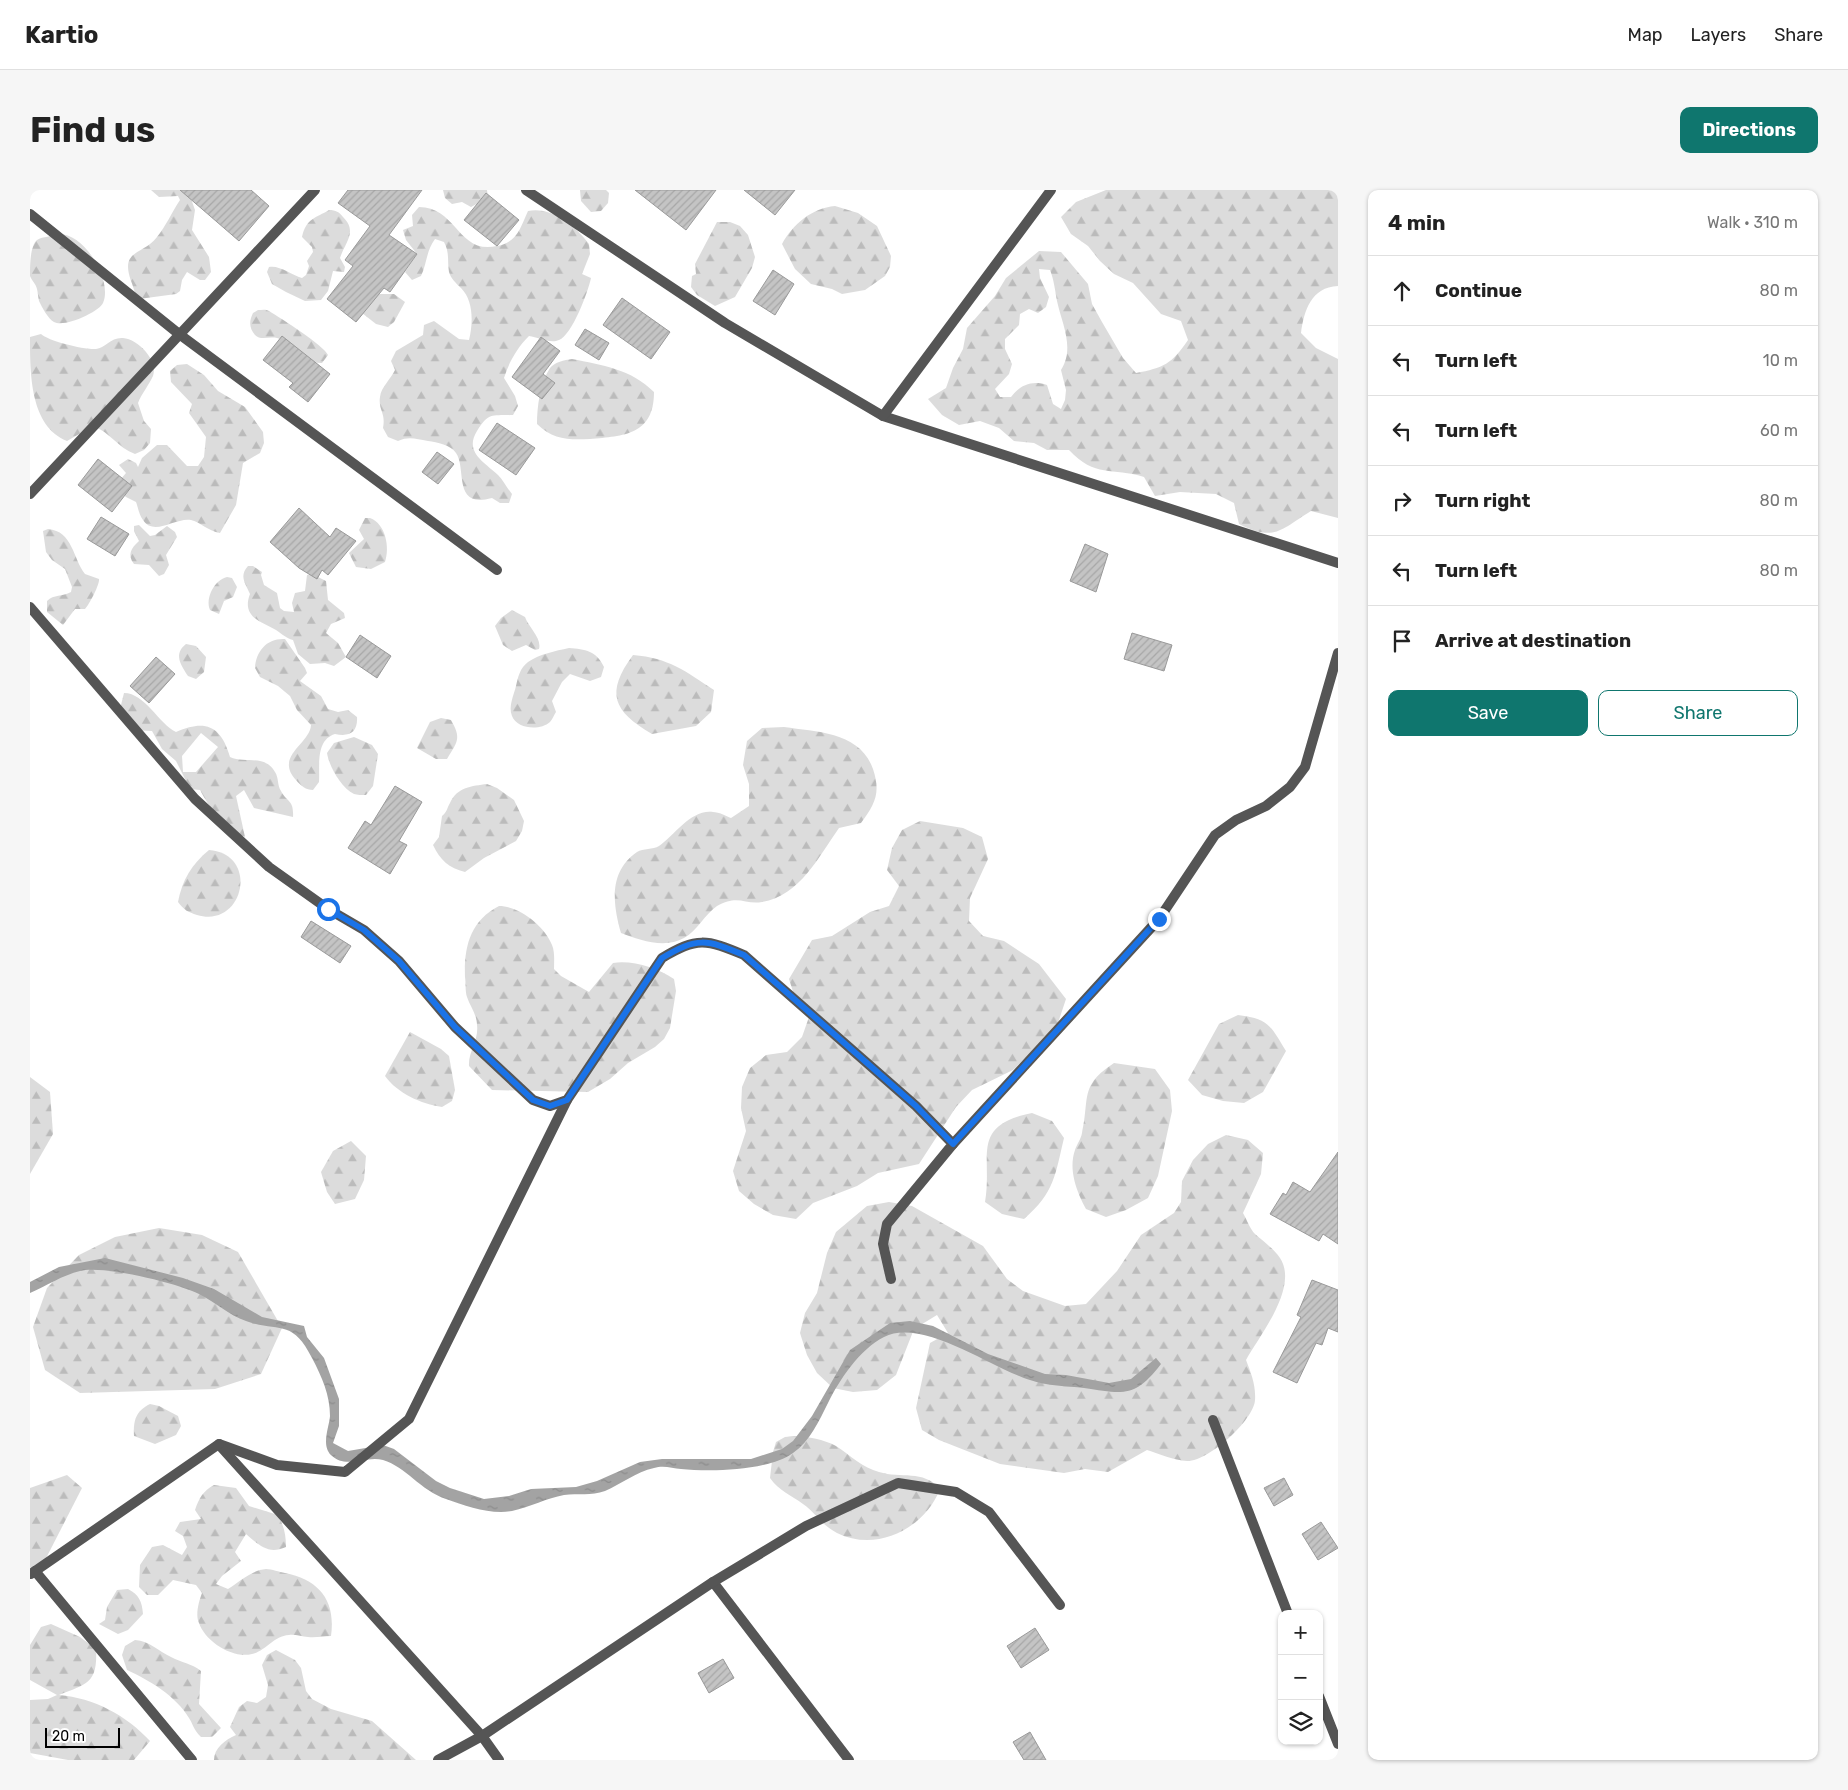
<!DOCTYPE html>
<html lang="en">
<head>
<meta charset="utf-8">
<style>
	body { margin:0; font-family:Rubik,sans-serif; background:#f6f6f6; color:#222 }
	.controls { position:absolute; right:15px; bottom:15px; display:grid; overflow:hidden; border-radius:10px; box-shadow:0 1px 4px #0004 }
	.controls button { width:45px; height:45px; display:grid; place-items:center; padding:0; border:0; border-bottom:1px solid #e0e0e0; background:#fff; color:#222; font:25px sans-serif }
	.scale { position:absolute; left:15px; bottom:12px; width:75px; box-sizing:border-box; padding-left:5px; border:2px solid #000; border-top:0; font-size:14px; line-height:18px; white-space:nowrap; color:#000; -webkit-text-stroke:4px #fff; paint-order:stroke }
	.stop { position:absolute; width:15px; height:15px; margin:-11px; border:4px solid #1a73e8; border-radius:50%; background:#fff }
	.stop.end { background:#1a73e8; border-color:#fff; box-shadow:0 1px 5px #0008 }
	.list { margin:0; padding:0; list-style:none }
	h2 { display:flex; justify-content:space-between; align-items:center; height:65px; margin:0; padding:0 20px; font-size:21px }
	h2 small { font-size:16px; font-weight:400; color:#767676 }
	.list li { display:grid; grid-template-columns:32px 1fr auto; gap:15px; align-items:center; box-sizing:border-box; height:70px; padding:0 20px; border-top:1px solid #e0e0e0 }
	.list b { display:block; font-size:19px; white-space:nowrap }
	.list em { font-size:16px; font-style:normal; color:#767676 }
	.actions { display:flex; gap:10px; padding:15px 20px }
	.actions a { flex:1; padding:11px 0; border:1px solid #0f766e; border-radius:10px; text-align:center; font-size:18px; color:#0f766e }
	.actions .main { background:#0f766e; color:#fff }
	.icon { flex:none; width:28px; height:28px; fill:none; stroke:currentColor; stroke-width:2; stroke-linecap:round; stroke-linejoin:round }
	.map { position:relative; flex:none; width:1308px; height:1570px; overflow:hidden; border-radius:10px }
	header { display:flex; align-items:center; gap:30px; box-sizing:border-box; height:70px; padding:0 25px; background:#fff; border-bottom:1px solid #e0e0e0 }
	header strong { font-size:24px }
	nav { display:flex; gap:28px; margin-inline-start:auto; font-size:18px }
	.intro { display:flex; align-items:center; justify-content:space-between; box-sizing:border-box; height:120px; padding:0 30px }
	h1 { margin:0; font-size:35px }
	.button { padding:12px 22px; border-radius:10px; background:#0f766e; color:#fff; font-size:18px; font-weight:700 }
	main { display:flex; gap:30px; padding:0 30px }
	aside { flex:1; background:#fff; border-radius:10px; box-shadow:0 1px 4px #0004 }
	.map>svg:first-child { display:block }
	.forest { fill:url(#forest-firs); fill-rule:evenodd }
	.water { fill:url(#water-ripples) }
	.building { fill:url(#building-hatch); stroke:#999 }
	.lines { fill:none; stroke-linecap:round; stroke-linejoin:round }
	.minor { stroke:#555; stroke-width:10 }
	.route { stroke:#1a73e8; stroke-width:6 }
</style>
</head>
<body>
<header>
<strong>Kartio</strong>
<nav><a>Map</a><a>Layers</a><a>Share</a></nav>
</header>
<div class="intro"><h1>Find us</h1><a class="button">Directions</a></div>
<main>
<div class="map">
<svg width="1308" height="1570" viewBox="0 0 1308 1570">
	<defs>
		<pattern id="forest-firs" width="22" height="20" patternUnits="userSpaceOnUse" patternTransform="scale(1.25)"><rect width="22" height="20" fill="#dcdcdc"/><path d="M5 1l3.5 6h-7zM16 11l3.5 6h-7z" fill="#bbb"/></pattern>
		<pattern id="water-ripples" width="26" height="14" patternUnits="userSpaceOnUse" patternTransform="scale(1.25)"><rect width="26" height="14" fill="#a3a3a3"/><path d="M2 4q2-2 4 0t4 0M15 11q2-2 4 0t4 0" fill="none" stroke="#8b8b8b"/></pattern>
		<pattern id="building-hatch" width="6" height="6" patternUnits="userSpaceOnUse" patternTransform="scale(1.25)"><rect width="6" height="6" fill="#c4c4c4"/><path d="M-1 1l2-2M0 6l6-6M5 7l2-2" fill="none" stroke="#a7a7a7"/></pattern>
	</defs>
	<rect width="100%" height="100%" fill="#fff"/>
	<!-- forest -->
	<g class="forest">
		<path d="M121,0H158L165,20L162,40L179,67L181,82L175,90H170L157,82L152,90L150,101L146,104L109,109C104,103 104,98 101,91C90,59 112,66 127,47C136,36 142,22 150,10L148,6L129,7Z"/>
		<polygon points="413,0 457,0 458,8 441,17 432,12 422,14 415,8"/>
		<polygon points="550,0 576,0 579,3 578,13 571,21 561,22 551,11"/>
		<path d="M1076,0H1308V96C1281,97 1274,121 1271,143L1286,158L1308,169V328L1281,321C1250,340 1245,352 1209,334L1204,313L1186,304L1150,302L1125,306L1114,287C1082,277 1065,288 1039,260H1017L1004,253L984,251L969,238L950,231L929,235L912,225L898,209L916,198L923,178L933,159L937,138L965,106L976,88L1009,61L1031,62L1058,94L1062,114L1072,132L1093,168L1106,183C1133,178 1142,174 1158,150L1151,131L1131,124L1103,93L1084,84L1070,71L1058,56L1041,44L1031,27L1046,12ZM1009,79L1020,80C1024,90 1025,100 1027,111C1032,134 1045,158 1031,180L1036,200L1035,210L1031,219L1023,214L1017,195C1002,190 990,195 981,207H970L965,199L979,184L982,174L975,159V149L989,135L990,124L999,119L1008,123L1016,117L1019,107L1010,88Z"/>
		<path d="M805,16L828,23L847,36L861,66L860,77L855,86L835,100L812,104L802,99L781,94L765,79L752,54C763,34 782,18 805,16Z"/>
		<path d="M389,17C427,17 428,65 467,56C488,52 490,38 498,21C521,16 546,36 559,54L560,64L552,84L561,88C558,102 542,145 529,150C520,154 508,147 499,146C487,158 479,172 474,188L485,206L488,216L483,225C462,226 459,222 447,241C434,262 454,272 468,285C473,290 477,298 482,304L479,313H470L462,308C422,319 437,279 426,263C421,255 407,252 398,251C386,249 379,246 368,251L358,247L353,238C356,223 348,220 350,207C351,197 361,189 365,180L361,171L366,161L393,145L394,135L404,131L429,149L439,150C443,134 444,111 431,98C426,93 421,89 419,82C417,71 420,63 414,52L405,49C396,61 397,74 391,86L382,90L375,82L387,64L376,50L373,40L383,36L382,25Z"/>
		<path d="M299,20C306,20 309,22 313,27C328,42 315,52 310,68L315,77L314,82L303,81L298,101L291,110L275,111L256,102L242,94L237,82L239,77C250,75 261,85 272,88L276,85L279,76L277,71L283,62L282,57L272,47C276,28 286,28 299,20Z"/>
		<polygon points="687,32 700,32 710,36 718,45 725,67 722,78 705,107 685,116 667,105 661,97 662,86 666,84 665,74"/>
		<path d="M29,44C54,43 83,90 73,113C70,121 35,138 24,132C18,129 12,117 9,111C8,107 8,103 7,99C6,94 2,91 0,86C0,76 0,56 7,50C13,46 22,47 29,44Z"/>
		<polygon points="347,104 364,104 375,112 364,132 358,137 346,134 332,123"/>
		<path d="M228,120C232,120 236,119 239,121C252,129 293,155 298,165L292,173C273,174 265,152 247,148C239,146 231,151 225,145C219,138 219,131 223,123Z"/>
		<path d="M11,144C18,151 55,160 66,159C75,158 81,147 93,148C108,149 129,171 123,186C119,195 112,203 108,213L114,231L121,239L120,253L114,260L105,264C88,258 80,242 63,236L37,251C0,236 0,184 0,147Z"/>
		<path d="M542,169C572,175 601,179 624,202C624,245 594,246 560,249C539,250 523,250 507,234C507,217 510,193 520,178C525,172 534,170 542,169Z"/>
		<path d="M157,174L174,185L188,201L215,217L233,242L234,253L230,263L213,273L206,315L190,343C178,341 172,333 161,330C146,327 124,347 113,330C109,325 108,317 106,312L96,307L89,300L90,290L96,283L89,275L98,269L106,273L108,277L112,268L127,255H137L157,276H168L174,267L176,247L159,223L162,214L141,192L140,181L147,175Z"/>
		<path d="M335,328H340C356,334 360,358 355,372L341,379L326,377L319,363L334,349L329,340Z"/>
		<path d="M109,335L120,346L125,345L137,336L145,342L147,347L136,365L139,375L134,384L129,386L119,375L104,374C97,365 101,358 109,351L104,341V336Z"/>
		<path d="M18,339C43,341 43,369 55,384L69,389C70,394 59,415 55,419H45L33,435L17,422V411C24,404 32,407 41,402L42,397L35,379L22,370L16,362L13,341Z"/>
		<path d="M218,376H223L232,382L231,385L234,395L247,403L250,418L254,421L264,422L262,413L265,403L275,401L277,385L282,384L296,391L298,410L314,423L315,428L301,434L296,443L308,453L316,467L304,476L295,473L280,474L268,464L263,450C256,448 252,444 246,440C232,432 211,427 220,404C215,393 209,386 218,376Z"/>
		<path d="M197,387L202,388L207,397L203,407L194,411L189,424L180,420C175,407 185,390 197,387Z"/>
		<path d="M482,420L495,427C499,438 512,448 509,459L505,460L496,455L482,461L473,455L465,436L471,428Z"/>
		<path d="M255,449L275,478L277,483L270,491L291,506L298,519L308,522L318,520L327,527C328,543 319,547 305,544C285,550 290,577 289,592L283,600C276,600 271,596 266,590C244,566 280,554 281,535L267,520L260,506L248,496L230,487L225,478C226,461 237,448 255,449Z"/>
		<path d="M156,454L166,456L176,467L174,482L166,489L158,486C151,475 143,464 156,454Z"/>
		<path d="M539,458C555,459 567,461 574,477L571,487L560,491L540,484L532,492L522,511L526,522C524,525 522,530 520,532C510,541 487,539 482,526C478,516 484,505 486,496C488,487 490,478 498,472C510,464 525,461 539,458Z"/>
		<path d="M603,465C639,468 655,481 684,500L681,522L666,536L622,544C583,521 575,503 603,465Z"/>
		<path d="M94,503C115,503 129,534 146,542C176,529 191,536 200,567C215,574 235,564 245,582C249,588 247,595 251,601C257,613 264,609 263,627L224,618L214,600L206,606L215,647C193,639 181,620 170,600L160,599L146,571L132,559L122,541L101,540L89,523ZM171,543L188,557L166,582H153L152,566Z"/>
		<path d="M411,528L421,530C432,549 427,552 417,569H406L387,558L400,532Z"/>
		<path d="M754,537C788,542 830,542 843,579C851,603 845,614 831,633L809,638C789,666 770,706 732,712C715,715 708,704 687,716C675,724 667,741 654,748C635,759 609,750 591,743C583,715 578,682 607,662C613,658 623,660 629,656C645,645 661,619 683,622C689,622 696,626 701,628L719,616V594L713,575L717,551L732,538Z"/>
		<path d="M324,547L342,555L348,564L343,596L336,605C332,605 327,605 324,604C311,598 299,576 297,563L304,553Z"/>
		<path d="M457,594L467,598L484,610L494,631L492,641L486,651L454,668L435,682C419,678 410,670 403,655L409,647L412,626C417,622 417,618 420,613C427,597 442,596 457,594Z"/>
		<polygon points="890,631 933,638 952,647 958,669 940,708 939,731 953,746 974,751 1009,774 1036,809 1028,833 1015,849 983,880 942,900 926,917 889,974 848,983 827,996 783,1013 766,1029 743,1025 724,1014 709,1001 703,981 716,941 711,918 712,897 720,878 736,865 757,862 772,847 779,827 766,811 759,789 782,750 802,746 840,722 859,716 869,696 857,680 862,658 872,640"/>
		<path d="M179,660C230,664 214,739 167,725C158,722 154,720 148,712C152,690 162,674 179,660Z"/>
		<path d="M469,716C489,716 515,736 522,755C525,762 524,772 524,779L531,786L559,802L583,773C603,770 627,778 644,789L646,801L640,838L634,849L625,857L598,873L580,889L558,902L462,900L439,876C438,862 449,850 447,835C447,825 440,816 437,807C435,801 436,793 435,787C434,757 440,731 469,716Z"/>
		<path d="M1208,825C1239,829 1240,835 1256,861L1233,902L1214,913L1193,911L1172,905L1158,890L1189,834Z"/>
		<path d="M380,842L411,859L419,866L425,900L422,911L412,917C391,914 367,903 355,886Z"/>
		<path d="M1084,873L1125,879L1140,900L1142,921L1128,986L1118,1008L1096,1020L1076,1027L1056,1019C1047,1002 1038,980 1045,960C1047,954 1051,949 1052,943C1060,908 1049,896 1084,873Z"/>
		<polygon points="0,887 20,902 23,944 0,984"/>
		<path d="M1002,923L1022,931L1034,948C1025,985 1025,1002 994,1029L972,1024L955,1012C963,966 939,936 1002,923Z"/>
		<path d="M1196,945L1218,950L1233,963L1231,984L1213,1023C1217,1030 1220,1039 1225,1044C1234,1052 1243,1058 1250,1068C1269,1097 1230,1145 1216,1170C1221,1183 1226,1195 1225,1210C1224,1230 1178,1272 1157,1271C1144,1270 1129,1264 1117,1260L1078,1282L1055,1279L1034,1283L970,1274L909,1250L892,1240L886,1218L900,1153L918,1143L907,1125L884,1139L866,1185L847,1200L823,1202L803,1198L787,1183L777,1165L770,1143L775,1123L787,1103L797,1063L806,1042L837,1016L859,1012L882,1016L953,1056L977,1089L993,1101L1035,1116L1056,1114L1087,1081L1111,1045L1144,1023L1151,1012L1152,991L1163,970L1178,954Z"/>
		<polygon points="321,951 336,966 334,990 325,1009 305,1014 297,1002 291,982 303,961"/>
		<polygon points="129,1038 172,1045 208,1062 252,1138 231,1184 185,1199 50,1203 15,1180 3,1137 17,1098 49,1065 85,1047"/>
		<path d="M120,1214L129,1216L148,1226L151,1236L146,1245L125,1254L104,1246C103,1230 106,1221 120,1214Z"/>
		<path d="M765,1246C779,1247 793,1249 806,1256C820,1265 833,1278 849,1282C871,1289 893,1279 910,1299C895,1338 847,1363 807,1343C790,1334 786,1323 773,1314C761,1305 749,1301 740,1288L743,1262L746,1252L755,1247Z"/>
		<polygon points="37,1285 52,1298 10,1380 0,1387 0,1298"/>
		<path d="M184,1295L206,1298L219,1316L248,1325C254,1336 256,1345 256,1357C238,1365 229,1355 216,1344L205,1362L211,1371L192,1386L186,1394L198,1399C209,1392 222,1380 236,1379C242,1379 249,1382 255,1383C289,1390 306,1410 301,1446C294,1446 285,1448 278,1447C272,1447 265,1444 259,1445C243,1446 236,1461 222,1464C202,1469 175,1451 169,1433C165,1425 169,1411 172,1403L166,1395L143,1390L128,1405H117L109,1397L110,1375L122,1357L133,1355L152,1365L157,1357L153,1346L145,1341L150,1332L171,1329L165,1320C169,1308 173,1301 184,1295Z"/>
		<path d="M98,1399C109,1405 112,1411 113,1424L98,1440L88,1444L69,1434L75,1430L77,1417L87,1400Z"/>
		<path d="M21,1434L50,1447L66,1459C68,1494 56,1494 29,1505C64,1508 96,1525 120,1551L104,1570H38L0,1563V1510L18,1509L27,1505L0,1490V1455L11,1437Z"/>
		<path d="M105,1450C120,1451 128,1461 141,1467C152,1473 161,1473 171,1481L169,1514L191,1538L182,1547H171C163,1539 164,1536 159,1528C146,1506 119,1490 97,1480L92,1465L95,1456Z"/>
		<path d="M246,1460L265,1470L271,1478L276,1501L282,1509L301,1519L342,1531L386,1570H184C184,1558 195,1550 206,1545L200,1537L209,1517L217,1511L227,1513L236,1507L238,1495L232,1475L237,1465Z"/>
	</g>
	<!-- water -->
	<path class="water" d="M75,1068L153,1088L184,1099L232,1127L274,1136L277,1147L294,1168L309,1209V1236L303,1253L318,1261L353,1255L364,1259L406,1291L420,1298L454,1309L479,1306L501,1299L546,1297L567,1291L610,1272L632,1269H721L752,1259L763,1251L782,1226L820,1160L860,1133L880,1131L903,1136L958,1164L1015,1184L1036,1185L1079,1193L1101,1189L1126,1168L1131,1174C1105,1208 1094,1204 1054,1198C1037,1196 1017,1196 1000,1190C963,1179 892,1127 854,1147C829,1160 810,1189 798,1213C789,1231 780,1251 763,1263C738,1281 681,1282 651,1279C642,1278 633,1275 624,1278C606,1282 591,1294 575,1301C561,1306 548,1303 534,1305C517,1308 500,1317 482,1321C461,1325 436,1316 416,1309C390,1300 376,1277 353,1270C336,1265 316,1280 301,1265C291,1255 299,1238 300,1226C300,1205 292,1187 282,1168C262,1128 249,1143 216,1131C199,1125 185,1112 169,1104C147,1093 73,1075 50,1081C33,1085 16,1096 0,1103V1092L29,1077Z"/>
	<!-- building -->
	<g class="building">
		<polygon points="150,0 221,0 239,16 209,51"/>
		<polygon points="318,0 392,0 359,45 387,64 360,102 354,98 326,132 297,109 323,76 315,70 340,36 308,13"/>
		<polygon points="605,0 686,0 656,40"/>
		<polygon points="714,0 765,0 745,25"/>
		<polygon points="456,3 489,30 467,56 434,30"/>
		<polygon points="743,80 764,94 745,125 723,111"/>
		<polygon points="592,108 640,142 621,169 573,135"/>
		<polygon points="555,139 579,153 569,170 545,155"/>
		<polygon points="252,146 300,184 278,212 259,197 263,193 233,170"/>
		<polygon points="511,147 530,161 513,184 525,193 512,209 482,187"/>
		<polygon points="467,233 505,258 486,285 449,260"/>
		<polygon points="407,262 424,274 408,294 392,282"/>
		<polygon points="68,269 102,296 82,322 48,295"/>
		<polygon points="269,318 300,347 306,338 326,351 298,385 292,380 287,389 269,378 240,352"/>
		<polygon points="71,327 99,344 85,366 57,349"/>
		<polygon points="1055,354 1078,364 1066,402 1040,391"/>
		<polygon points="1102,443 1142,455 1134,481 1094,469"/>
		<polygon points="330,445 361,466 347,488 316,467"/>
		<polygon points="126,467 145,484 119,513 100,496"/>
		<polygon points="365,596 392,612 369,651 377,655 360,684 318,658 335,631 341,635"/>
		<polygon points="281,731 321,756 310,773 271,747"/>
		<polygon points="1308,962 1308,1054 1293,1044 1289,1051 1240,1024 1253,1003 1256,1005 1263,992 1280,1002"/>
		<polygon points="1282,1090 1308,1100 1308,1142 1298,1138 1292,1155 1286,1153 1267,1193 1243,1182 1271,1127 1267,1125"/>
		<polygon points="1254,1288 1263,1305 1244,1316 1234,1298"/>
		<polygon points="1291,1332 1308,1358 1288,1370 1272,1344"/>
		<polygon points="1005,1438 1019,1460 991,1478 977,1456"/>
		<polygon points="693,1469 704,1488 679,1503 668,1483"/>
		<polygon points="1000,1542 1016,1570 994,1570 983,1552"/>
	</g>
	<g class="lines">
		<!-- minor -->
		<g class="minor">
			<polyline points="496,0 695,133 853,226 1308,373"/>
			<polyline points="0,24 149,144 467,380"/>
			<polyline points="853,226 1021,0"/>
			<polyline points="0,304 285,0"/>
			<path d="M0,417L165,609L239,677L298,719L334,740L369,771L425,837L503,910L520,916L537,910L632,768C667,747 676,749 714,765L886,916L923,954L857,1034L853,1054L861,1089"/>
			<polyline points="923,954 1129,729 1185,645 1206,630 1236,616 1260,597 1275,577 1308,463"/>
			<polyline points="1183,1230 1258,1424"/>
			<polyline points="189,1254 247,1275 315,1282 379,1229 537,910"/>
			<polyline points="191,1257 452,1546 469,1570"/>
			<polyline points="5,1381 162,1570"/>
			<polyline points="1,1384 189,1254"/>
			<polyline points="683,1392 819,1570"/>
			<polyline points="1289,1506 1308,1554"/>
			<polyline points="408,1570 452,1546 683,1392 776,1336 868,1293 926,1302 959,1322 1030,1415"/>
		</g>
	</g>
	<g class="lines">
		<!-- route -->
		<path class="route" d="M298,719L334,740L369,771L425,837L503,910L520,916L537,910L632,768C667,747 676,749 714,765L886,916L923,954L1129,729"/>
	</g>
</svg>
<div class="controls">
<button>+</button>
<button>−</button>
<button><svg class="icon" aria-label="layers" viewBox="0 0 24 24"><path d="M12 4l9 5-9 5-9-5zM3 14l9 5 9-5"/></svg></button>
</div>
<div class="scale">20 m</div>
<div class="stop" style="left:298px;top:719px"></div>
<div class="stop end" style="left:1129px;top:729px"></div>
</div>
<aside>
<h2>4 min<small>Walk · 310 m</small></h2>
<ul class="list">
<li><svg class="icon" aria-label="ahead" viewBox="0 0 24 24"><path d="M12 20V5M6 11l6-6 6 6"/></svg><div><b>Continue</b></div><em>80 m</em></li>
<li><svg class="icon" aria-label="left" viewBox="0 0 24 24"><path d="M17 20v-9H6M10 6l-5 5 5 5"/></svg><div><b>Turn left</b></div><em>10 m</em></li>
<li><svg class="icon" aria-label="left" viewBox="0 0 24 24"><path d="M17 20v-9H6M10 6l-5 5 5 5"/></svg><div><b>Turn left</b></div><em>60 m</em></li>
<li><svg class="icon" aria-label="right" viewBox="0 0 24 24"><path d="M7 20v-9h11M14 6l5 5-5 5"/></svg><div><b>Turn right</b></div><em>80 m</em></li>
<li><svg class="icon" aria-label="left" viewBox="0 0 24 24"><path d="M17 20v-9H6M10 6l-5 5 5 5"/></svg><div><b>Turn left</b></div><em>80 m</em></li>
<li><svg class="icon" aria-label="arrive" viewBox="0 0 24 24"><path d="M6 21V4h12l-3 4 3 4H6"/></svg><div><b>Arrive at destination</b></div></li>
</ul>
<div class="actions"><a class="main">Save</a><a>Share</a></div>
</aside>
</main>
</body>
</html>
